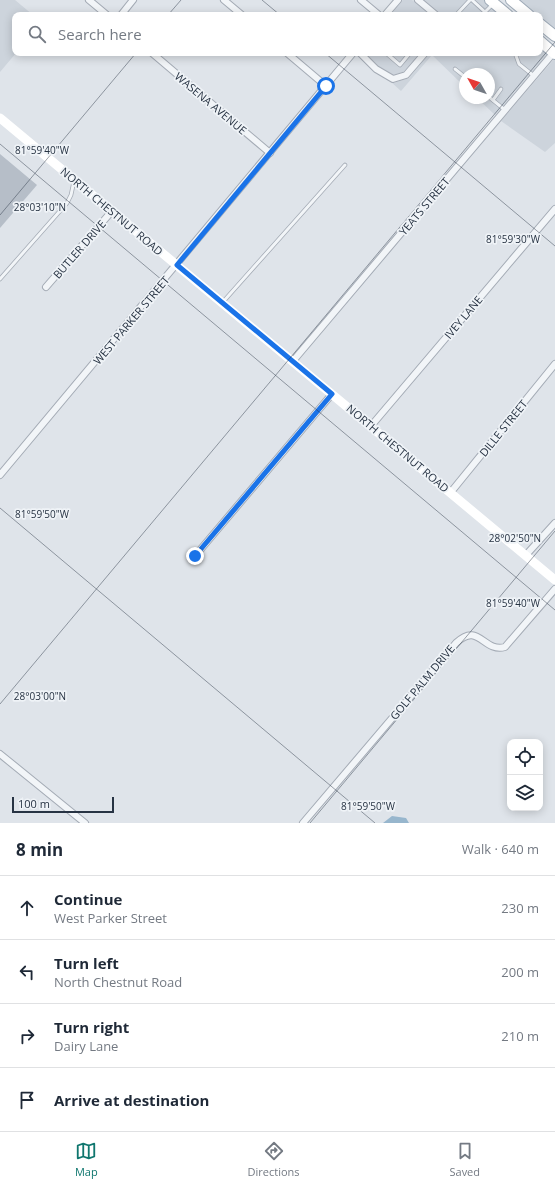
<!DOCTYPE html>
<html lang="en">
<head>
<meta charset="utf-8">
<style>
	body { margin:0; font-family:"Open Sans",sans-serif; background:#f2f2f3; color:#1f2937 }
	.controls { position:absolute; right:12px; bottom:12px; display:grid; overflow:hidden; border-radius:8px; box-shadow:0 2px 10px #0003 }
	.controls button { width:36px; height:36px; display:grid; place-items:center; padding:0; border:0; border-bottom:1px solid #e0e1e3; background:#fff; color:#1f2937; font:20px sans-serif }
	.compass { position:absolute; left:459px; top:68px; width:36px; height:36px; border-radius:50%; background:#fff; box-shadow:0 2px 10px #0003; rotate:310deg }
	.scale { position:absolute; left:12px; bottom:10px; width:102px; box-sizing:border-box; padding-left:4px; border:2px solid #273343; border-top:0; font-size:11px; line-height:14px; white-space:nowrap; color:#273343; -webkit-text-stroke:3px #eff3f7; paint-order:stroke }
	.stop { position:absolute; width:12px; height:12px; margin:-9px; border:3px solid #1a73e8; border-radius:50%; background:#fff }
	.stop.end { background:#1a73e8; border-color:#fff; box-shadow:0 1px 4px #0008 }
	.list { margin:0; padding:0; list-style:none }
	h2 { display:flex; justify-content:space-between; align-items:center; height:52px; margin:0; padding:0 16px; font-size:17px }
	h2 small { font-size:13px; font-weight:400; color:#747a83 }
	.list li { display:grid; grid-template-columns:26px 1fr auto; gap:12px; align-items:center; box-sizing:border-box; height:64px; padding:0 16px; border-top:1px solid #e0e1e3 }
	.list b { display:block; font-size:15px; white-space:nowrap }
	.list p { margin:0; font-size:13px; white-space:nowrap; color:#747a83 }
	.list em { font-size:13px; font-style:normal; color:#747a83 }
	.icon { flex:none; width:22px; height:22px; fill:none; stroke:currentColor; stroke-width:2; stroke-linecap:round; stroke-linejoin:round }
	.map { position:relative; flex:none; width:555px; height:823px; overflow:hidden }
	.search { position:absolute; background:#fff; box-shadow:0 2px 10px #0003; left:12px; right:12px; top:12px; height:44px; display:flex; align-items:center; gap:10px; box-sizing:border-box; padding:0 14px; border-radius:8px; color:#747a83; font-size:15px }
	.sheet { height:308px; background:#fff }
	nav { display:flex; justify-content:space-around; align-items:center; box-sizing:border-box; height:56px; border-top:1px solid #e0e1e3; background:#fff; font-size:11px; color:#747a83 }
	nav a { display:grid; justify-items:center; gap:2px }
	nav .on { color:#0f766e }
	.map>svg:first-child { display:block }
	.built { fill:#cdd4dc }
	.water { fill:#97b6cd }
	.building { fill:#b6bec8 }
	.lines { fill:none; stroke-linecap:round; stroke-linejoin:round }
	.lane-casing { stroke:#a4abb5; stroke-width:4.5 }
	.street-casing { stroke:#a4abb5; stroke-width:8 }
	.primary-casing { stroke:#9eaab7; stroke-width:12 }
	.lane { stroke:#f2f5f8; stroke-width:3 }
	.street { stroke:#f2f5f8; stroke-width:6 }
	.secondary { stroke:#fff; stroke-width:9 }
	.primary { stroke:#fff; stroke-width:10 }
	.route { stroke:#1a73e8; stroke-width:5 }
	.ticks { fill:none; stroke:#273343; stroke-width:1; stroke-opacity:0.45 }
	.labels { text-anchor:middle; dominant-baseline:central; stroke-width:3.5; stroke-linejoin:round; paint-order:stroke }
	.street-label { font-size:11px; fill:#273343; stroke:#eff3f7 }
	.ticks-label { font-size:10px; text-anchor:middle; fill:#273343; stroke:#eff3f7; stroke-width:3.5; stroke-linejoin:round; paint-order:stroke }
</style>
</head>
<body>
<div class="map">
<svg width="555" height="823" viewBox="0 0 555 823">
	<rect width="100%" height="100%" fill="#dfe4ea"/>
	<!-- built -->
	<g class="built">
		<polygon points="0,0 15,0 33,15 15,15 16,53 0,72"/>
		<polygon points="403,0 412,0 431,15 390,15"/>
		<polygon points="423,0 485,0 503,15 441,15"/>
		<polygon points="517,0 555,0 555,32 540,19 540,15 535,15"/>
		<polygon points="540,46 548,53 495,115 477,98 489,98 489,74 465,74 465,87 432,55 401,91 391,82 394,83 409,78 430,53 540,53"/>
		<polygon points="365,53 421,53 403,72 393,75 378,66"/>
		<polygon points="555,58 555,143 545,152 501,121"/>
	</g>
	<!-- water -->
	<polygon class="water" points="392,816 406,818 409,823 383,823"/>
	<!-- building -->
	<polygon class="building" points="0,154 37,185 0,228"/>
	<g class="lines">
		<!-- lane casing -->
		<g class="lane-casing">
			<g id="lane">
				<polyline points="472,0 485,12 493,4"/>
				<polyline points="456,15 470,0"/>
				<polyline points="386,53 400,65 410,53"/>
				<polyline points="515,53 519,64 534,76"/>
				<polyline points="455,69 465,77"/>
				<polyline points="489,97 505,110"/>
				<polyline points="493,100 501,89"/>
				<polyline points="0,279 67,203 71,195 74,181"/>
				<polyline points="222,303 345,165"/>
			</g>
		</g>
		<!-- street casing -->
		<g class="street-casing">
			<g id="street">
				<polyline points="89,0 107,15"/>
				<polyline points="224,0 242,15"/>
				<polyline points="361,0 379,15"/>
				<polyline points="418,0 436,15"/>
				<polyline points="121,15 133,0"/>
				<polyline points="385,15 398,0"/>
				<polyline points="152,53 270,153"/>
				<polyline points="287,53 326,86"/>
				<polyline points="360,53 376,69 393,79 406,75 425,53"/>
				<polyline points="46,287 112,211"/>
				<polyline points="293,361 555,51"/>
				<polyline points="371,426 555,209"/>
				<polyline points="0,475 353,53"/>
				<polyline points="451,492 555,364"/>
				<polyline points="526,555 555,523"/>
				<polyline points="195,556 332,394"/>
				<polyline points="0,754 85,823"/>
				<path d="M303,823L456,643C479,621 483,653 505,647L555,589"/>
			</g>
		</g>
		<!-- primary casing -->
		<g class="primary-casing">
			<g id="primary">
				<polyline points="490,0 508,15"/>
				<polyline points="511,0 529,15"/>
				<polyline points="540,24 555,36"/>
				<polyline points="540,41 555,54"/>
			</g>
		</g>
		<!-- lane -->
		<use href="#lane" class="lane"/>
		<!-- street -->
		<use href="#street" class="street"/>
		<!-- secondary -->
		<polyline class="secondary" points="0,118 555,580"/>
		<!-- primary -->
		<use href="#primary" class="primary"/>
	</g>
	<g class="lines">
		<!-- route -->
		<polyline class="route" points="195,556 332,394 177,265 326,86"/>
	</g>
	<!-- ticks -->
	<path class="ticks" d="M262,0L280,15M168,15L181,0M325,53L555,246M0,144L555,610M0,215L136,53M0,508L375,823M0,704L555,42M310,823L555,531"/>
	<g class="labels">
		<!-- street labels -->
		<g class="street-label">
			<text transform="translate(211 103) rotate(40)">WASENA AVENUE</text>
			<text transform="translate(424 206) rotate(-50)">YEATS STREET</text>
			<text transform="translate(112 211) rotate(40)">NORTH CHESTNUT ROAD</text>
			<text transform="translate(79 249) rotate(-49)">BUTLER DRIVE</text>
			<text transform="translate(463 317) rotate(-50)">IVEY LANE</text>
			<text transform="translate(131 320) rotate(-50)">WEST PARKER STREET</text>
			<text transform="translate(503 428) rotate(-51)">DILLE STREET</text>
			<text transform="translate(398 448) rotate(40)">NORTH CHESTNUT ROAD</text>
			<text transform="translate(422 682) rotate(-50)">GOLF PALM DRIVE</text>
		</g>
	</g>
	<g class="ticks-label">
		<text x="42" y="154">81°59'40"W</text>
		<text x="40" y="211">28°03'10"N</text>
		<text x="513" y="243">81°59'30"W</text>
		<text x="42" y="518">81°59'50"W</text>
		<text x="515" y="542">28°02'50"N</text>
		<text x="513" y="607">81°59'40"W</text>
		<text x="40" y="700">28°03'00"N</text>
		<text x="368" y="810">81°59'50"W</text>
	</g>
</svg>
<div class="controls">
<button><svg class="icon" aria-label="locate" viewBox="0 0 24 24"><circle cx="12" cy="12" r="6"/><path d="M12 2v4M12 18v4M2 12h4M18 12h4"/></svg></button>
<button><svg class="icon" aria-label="layers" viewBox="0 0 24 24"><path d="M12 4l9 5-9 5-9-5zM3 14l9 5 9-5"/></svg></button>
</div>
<svg class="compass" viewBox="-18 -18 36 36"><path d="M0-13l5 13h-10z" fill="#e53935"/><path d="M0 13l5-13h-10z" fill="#747a83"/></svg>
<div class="scale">100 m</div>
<div class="stop" style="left:326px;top:86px"></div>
<div class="stop end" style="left:195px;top:556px"></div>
<div class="search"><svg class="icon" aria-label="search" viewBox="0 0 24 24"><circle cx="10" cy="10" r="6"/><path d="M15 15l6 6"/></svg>Search here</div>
</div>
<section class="sheet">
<h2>8 min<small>Walk · 640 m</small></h2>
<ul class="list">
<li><svg class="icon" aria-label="ahead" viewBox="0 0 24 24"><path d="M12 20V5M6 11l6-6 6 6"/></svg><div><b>Continue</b><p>West Parker Street</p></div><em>230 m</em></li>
<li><svg class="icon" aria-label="left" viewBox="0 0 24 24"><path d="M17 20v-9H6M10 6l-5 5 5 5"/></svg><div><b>Turn left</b><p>North Chestnut Road</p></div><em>200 m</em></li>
<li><svg class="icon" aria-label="right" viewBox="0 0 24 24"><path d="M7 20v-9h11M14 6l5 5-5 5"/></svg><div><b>Turn right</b><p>Dairy Lane</p></div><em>210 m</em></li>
<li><svg class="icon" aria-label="arrive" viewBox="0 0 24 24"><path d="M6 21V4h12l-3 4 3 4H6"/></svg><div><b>Arrive at destination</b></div></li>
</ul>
</section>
<nav>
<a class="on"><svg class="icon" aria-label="map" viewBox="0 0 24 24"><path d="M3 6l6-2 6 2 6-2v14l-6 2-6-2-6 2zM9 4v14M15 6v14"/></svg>Map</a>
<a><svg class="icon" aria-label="directions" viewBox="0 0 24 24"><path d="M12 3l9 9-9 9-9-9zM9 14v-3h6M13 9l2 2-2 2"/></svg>Directions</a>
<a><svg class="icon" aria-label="saved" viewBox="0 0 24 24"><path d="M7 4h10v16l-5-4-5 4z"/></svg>Saved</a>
</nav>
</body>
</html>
